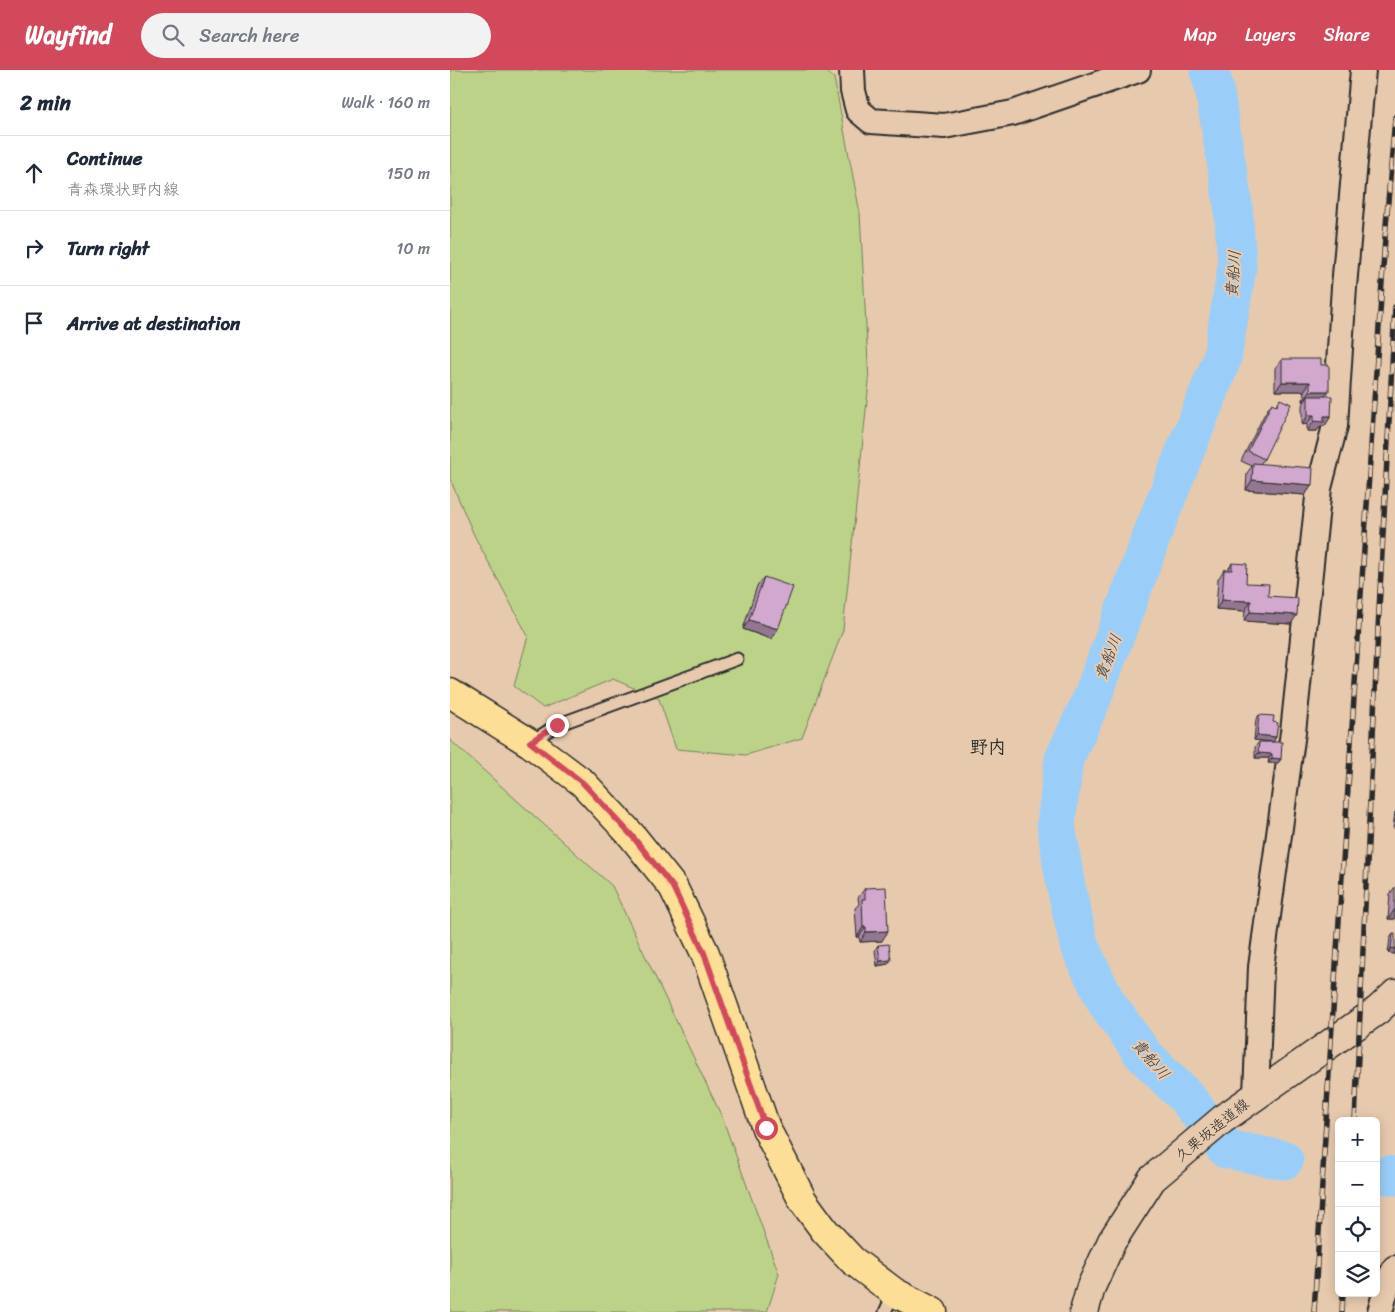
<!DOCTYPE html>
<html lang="en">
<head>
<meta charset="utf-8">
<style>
	body { margin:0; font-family:Sriracha,"Klee One",sans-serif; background:#f2f2f3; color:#1f2937 }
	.controls { position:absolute; right:15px; bottom:15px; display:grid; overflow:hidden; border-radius:8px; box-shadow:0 2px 12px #0003 }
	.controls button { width:45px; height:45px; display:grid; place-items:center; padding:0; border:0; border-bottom:1px solid #e0e1e3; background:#fff; color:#1f2937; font:25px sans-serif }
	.stop { position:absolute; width:15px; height:15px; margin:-11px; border:4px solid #d1495b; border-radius:50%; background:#fff }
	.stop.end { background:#d1495b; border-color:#fff; box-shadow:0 1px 5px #0008 }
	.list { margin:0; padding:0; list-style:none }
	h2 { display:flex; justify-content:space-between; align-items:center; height:65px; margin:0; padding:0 20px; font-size:21px }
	h2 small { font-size:16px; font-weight:400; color:#747a83 }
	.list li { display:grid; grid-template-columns:32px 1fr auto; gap:15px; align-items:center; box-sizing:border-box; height:75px; padding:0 20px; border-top:1px solid #e0e1e3 }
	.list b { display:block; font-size:19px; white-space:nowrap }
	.list p { margin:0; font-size:16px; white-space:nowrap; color:#747a83 }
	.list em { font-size:16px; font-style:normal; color:#747a83 }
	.icon { flex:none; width:28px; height:28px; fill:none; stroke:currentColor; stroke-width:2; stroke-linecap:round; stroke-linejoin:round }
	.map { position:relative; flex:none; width:945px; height:1242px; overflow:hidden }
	header { display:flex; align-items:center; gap:30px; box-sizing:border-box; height:70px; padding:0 25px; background:#d1495b; color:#fff }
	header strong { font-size:24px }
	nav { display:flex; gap:28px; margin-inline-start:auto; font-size:18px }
	.search { width:350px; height:45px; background:#f2f2f3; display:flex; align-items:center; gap:12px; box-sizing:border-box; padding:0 18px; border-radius:28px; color:#747a83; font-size:19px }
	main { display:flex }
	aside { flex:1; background:#fff }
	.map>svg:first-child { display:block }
	.green { fill:#bcd289; stroke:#747e5a }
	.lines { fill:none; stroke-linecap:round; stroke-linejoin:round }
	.river { stroke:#9acef8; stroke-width:39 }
	.service-casing { stroke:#2b2b2b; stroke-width:15 }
	.minor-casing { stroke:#2b2b2b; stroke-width:28 }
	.secondary-casing { stroke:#2b2b2b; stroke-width:31 }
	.primary-casing { stroke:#2b2b2b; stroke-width:31 }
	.service { stroke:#e7caae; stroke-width:11 }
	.minor { stroke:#e7caae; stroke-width:24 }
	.secondary { stroke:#e7caae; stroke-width:28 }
	.primary { stroke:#fcde96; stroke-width:28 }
	.rail-casing { stroke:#2b2b2b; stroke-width:5.5 }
	.rail { stroke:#e7caae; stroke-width:4; stroke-dasharray:11; stroke-linecap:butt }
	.wall { fill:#b590b1; stroke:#2b2b2b }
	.shaded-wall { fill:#937690; stroke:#2b2b2b }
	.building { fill:#d2a8ce; stroke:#2b2b2b }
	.route { stroke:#d1495b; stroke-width:6 }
	.labels { text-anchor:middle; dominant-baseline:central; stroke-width:4; stroke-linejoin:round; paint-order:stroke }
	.street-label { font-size:15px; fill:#2b2b2b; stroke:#e7caae }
	.water-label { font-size:16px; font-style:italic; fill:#363b40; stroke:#e7caae }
	.quarter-label { font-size:18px; font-weight:bold; fill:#2b2b2b; stroke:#e7caae }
</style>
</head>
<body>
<header>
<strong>Wayfind</strong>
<div class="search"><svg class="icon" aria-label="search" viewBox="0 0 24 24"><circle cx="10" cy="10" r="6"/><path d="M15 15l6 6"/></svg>Search here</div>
<nav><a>Map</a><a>Layers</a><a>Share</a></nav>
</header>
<main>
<aside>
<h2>2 min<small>Walk · 160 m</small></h2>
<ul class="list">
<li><svg class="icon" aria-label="ahead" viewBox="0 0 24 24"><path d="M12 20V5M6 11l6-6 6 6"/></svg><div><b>Continue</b><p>青森環状野内線</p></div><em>150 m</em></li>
<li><svg class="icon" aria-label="right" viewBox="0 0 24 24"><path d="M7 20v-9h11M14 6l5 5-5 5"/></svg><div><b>Turn right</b></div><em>10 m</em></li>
<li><svg class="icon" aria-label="arrive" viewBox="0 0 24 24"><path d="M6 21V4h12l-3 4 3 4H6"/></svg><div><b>Arrive at destination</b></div></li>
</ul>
</aside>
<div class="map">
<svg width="945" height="1242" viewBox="0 0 945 1242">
	<rect width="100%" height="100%" fill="#e7caae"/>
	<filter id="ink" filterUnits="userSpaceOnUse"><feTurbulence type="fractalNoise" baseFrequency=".02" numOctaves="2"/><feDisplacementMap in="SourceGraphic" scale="10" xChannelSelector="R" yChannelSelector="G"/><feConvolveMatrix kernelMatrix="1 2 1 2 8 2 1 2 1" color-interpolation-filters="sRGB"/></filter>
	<g filter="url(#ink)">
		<!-- green -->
		<g class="green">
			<polygon points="0,0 374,0 384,8 410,143 419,312 393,560 352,668 296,685 226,679 209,629 163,609 93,638 64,616 78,566 24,465 0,409"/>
			<polygon points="0,670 162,816 272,1047 329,1204 317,1242 0,1242"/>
		</g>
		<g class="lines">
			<!-- river -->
			<g class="river">
				<polyline points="759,0 764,17 783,134 787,197 772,289 707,452 641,631 614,689 606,754 615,812 629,875 656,932 693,984 737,1028 776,1079 834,1090"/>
				<polyline points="937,1105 945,1106"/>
			</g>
			<!-- service casing -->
			<g class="service-casing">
				<g id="service">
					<polyline points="81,672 107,655 287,589"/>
					<polyline points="435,1242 444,1222"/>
				</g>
			</g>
			<!-- minor casing -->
			<g class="minor-casing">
				<g id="minor">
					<polyline points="402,0 403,21 408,40 421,51 494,56 563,43 688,0"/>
					<polyline points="806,1025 811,897 843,662 869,418 885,356 894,217 913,0"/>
					<polyline points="930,1242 938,1212 945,1198"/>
				</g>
			</g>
			<!-- secondary casing -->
			<g class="secondary-casing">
				<polyline id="secondary" points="634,1242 641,1217 662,1171 702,1109 773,1049 928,940 945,924"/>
			</g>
			<!-- primary casing -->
			<g class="primary-casing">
				<polyline id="primary" points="0,623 80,673 133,713 183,767 223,817 255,883 316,1058 353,1131 375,1161 402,1190 444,1222 483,1242"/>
			</g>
			<!-- service -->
			<use href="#service" class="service"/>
			<!-- minor -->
			<use href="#minor" class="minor"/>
			<!-- secondary -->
			<use href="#secondary" class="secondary"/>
			<!-- primary -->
			<use href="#primary" class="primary"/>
			<!-- rail casing -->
			<g class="rail-casing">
				<g id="rail">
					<polyline points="905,1051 928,559 945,237"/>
					<polyline points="864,1242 883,940 935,168 945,47"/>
					<polyline points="892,1242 893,1223"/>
				</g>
			</g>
			<!-- rail -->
			<use href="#rail" class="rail"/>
		</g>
		<!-- wall -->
		<g class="wall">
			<polygon points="832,289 871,295 875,326 875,356 871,356 867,361 857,361 857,354 852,355 852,335 855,331 853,331 854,321 825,321 825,298"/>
			<polygon points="830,329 814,389 810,394 862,415 855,425 796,420 797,403 802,396 791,391 815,343 822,333 826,336"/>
			<polygon points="782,493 796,513 818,526 841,554 794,551 795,541 766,539 768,509 774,500 778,500"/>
			<polygon points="314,507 321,569 293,559 307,516"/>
			<polygon points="809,645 823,652 826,667 823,672 804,670 806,649"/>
			<polygon points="809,672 831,689 828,693 818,693 819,688 805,688 805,677"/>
			<polygon points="945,742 945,758 943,758"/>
			<polygon points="945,817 945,849 938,849 940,824"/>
			<polygon points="415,818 432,871 410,872 409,867 407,867 405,838 409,834 408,828"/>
			<polygon points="943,864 945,884 938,883 940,868"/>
			<polygon points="428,875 438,894 427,896 425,880"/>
		</g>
		<!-- shaded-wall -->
		<g class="shaded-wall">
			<polygon points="832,312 860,312 854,321 825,321"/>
			<polygon points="860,321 879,321 872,330 858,326 855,331 853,331"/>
			<polygon points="858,345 864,345 857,354 852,355"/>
			<polygon points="874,346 881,346 875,356 871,356 867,361 857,361 864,351"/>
			<polygon points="802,410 862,415 855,425 796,420"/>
			<polygon points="772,530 801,531 795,541 766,539"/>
			<polygon points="800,542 847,545 841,554 794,551"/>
			<polygon points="299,550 328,559 321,569 293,559"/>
			<polygon points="807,665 826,667 823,672 804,670"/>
			<polygon points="808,683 822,684 819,688 805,688"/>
			<polygon points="822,688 831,689 828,693 818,693"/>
			<polygon points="945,839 945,849 938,849"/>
			<polygon points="413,857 416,857 409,867 407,867"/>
			<polygon points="438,861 432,871 410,872 416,862"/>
			<polygon points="941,878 945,879 945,884 938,883"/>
			<polygon points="441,890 438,894 427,896 430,891"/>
		</g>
		<!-- building -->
		<g class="building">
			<polygon points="832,289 871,289 871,295 879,295 879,321 860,321 860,312 832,312"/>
			<polygon points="858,326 882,326 881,346 874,346 874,352 864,351 864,345 858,345"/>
			<polygon points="830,329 841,334 814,389 798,381 822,333 827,336"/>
			<polygon points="803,393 863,398 862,415 802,410"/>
			<polygon points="782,493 797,494 796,513 819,514 818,526 848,528 847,545 800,542 801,531 772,530 774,500 782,500"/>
			<polygon points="314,507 343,517 328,559 299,550"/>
			<polygon points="809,645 824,646 823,652 828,653 826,667 807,665"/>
			<polygon points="809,672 832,672 831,689 822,688 822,684 808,683"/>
			<polygon points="436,817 438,861 416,862 416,857 413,857 412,829 415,829 415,818"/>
			<polygon points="943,864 945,864 945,879 941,878"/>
			<polygon points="439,874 441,890 430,891 428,875"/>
		</g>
	</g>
	<g class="lines" filter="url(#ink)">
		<!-- route -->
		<polyline class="route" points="107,655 80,672 133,713 183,767 223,817 254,883 316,1058"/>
	</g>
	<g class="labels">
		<!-- street labels -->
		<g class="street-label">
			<text transform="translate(762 1060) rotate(-39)">久栗坂造道線</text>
		</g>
		<!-- water labels -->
		<g class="water-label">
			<text transform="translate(783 204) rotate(-86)">貴船川</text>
			<text transform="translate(658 587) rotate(-69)">貴船川</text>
			<text transform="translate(701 989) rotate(49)">貴船川</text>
		</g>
		<!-- quarter labels -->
		<g class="quarter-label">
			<text x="538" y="677">野内</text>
		</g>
	</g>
</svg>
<div class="controls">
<button>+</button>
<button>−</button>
<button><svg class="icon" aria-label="locate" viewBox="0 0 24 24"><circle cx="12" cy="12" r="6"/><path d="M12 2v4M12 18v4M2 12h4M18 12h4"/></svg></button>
<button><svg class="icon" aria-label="layers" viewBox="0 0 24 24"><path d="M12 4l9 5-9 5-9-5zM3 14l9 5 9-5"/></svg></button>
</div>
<div class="stop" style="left:316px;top:1058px"></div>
<div class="stop end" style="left:107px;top:655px"></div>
</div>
</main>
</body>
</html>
